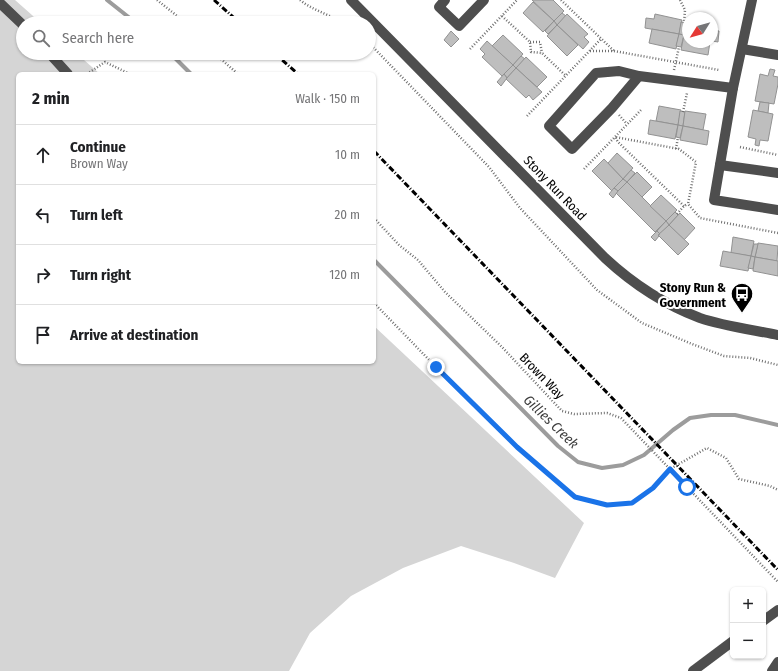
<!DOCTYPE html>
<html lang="en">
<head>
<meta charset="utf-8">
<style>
	body { margin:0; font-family:"Fira Sans Condensed",sans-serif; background:#f2f2f2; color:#202124 }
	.controls { position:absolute; right:12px; bottom:12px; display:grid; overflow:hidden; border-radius:6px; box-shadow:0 1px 3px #0004 }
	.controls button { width:36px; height:36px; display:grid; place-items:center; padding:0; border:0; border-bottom:1px solid #e0e0e0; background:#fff; color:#202124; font:20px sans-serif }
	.compass { position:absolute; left:682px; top:12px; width:36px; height:36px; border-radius:50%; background:#fff; box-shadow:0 1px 3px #0004; rotate:233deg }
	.stop { position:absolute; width:12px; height:12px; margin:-9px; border:3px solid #1a73e8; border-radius:50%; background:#fff }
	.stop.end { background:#1a73e8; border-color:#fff; box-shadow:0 1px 4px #0008 }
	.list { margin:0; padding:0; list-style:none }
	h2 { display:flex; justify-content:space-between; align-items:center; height:52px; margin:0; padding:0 16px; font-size:17px }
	h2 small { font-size:13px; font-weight:400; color:#757577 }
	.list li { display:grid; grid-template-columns:26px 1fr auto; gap:12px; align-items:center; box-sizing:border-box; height:60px; padding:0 16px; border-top:1px solid #e0e0e0 }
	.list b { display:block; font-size:15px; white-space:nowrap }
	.list p { margin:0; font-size:13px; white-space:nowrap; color:#757577 }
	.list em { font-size:13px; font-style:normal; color:#757577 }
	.icon { flex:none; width:22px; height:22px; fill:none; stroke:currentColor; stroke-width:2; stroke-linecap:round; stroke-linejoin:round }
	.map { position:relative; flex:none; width:778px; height:671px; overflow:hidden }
	.search { position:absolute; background:#fff; box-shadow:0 1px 3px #0004; left:16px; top:16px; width:360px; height:44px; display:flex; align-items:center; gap:10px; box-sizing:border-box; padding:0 14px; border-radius:22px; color:#757577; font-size:15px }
	.panel { position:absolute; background:#fff; box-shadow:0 1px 3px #0004; left:16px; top:72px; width:360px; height:292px; border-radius:6px }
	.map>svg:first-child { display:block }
	.green { fill:#d5d5d5 }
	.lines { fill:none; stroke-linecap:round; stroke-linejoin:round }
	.stream { stroke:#9c9c9c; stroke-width:4 }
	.building { fill:#bebebe; stroke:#929292 }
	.path { stroke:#707070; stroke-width:2.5; stroke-dasharray:1 2; stroke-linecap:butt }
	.minor { stroke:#4e4e4e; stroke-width:10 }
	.rail { stroke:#000; stroke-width:3; stroke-dasharray:6 2 1 2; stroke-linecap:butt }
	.route { stroke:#1a73e8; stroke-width:5 }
	.labels { text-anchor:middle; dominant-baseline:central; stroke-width:4; stroke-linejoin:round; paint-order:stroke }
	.street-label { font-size:13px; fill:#000; stroke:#fff }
	.poi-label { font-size:13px; font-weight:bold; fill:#000; stroke:#fff; text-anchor:end }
	.water-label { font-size:14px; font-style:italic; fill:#3d3d3d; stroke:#fff }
</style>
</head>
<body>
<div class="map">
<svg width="778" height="671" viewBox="0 0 778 671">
	<rect width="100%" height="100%" fill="#fff"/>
	<!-- green -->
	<polygon class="green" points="0,0 15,0 41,23 23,23 23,53 76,53 100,74 18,74 18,362 374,362 374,326 584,523 555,578 514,563 461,546 403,568 351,596 310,633 289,671 0,671"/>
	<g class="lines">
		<!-- stream -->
		<g class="stream">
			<polyline points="107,0 136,23"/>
			<polyline points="170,53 191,74"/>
			<polyline points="374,260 558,446 578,462 602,468 623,465 644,455 673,430 690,418 711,415 735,415 778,425"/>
		</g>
	</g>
	<!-- building -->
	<g class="building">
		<polygon points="532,0 553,0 564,11 554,21"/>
		<polygon points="533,2 554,21 543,32 523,13"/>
		<polygon points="562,13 566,16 557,25 554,21"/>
		<polygon points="567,14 588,34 584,37 589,42 583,49 557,25"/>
		<polygon points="655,14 682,20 679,34 645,28 646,18 654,19"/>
		<polygon points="686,20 688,20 688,36 684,35"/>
		<polygon points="554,21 557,25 548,34 545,31"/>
		<polygon points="681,22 686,23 684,35 679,34"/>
		<polygon points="557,25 578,45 567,56 547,36"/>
		<polygon points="712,25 713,25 712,30 719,31 718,42 712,41"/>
		<polygon points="652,29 679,34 676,49 649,43"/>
		<polygon points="451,31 459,39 451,47 444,40"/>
		<polygon points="679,34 684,35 681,47 676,46"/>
		<polygon points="503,35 523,54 513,65 492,46"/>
		<polygon points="684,35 688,36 688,42 710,42 708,55 681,50"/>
		<polygon points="487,41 513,65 502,76 482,57 485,54 480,49"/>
		<polygon points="521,56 525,59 516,68 513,65"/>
		<polygon points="526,57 547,77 537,87 516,68"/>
		<polygon points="513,65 516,68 507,78 504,74"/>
		<polygon points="516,68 542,92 533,100 529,95 526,98 506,79"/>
		<polygon points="770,69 775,70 773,76 778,77 778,84 774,104 755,101 760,74 768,76"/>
		<polygon points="504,74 507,78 501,86 497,82"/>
		<polygon points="760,102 769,103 768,113 758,111"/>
		<polygon points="659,106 681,110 678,125 656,121"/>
		<polygon points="753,110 773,114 768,141 760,140 759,146 755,145 756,139 748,137"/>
		<polygon points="680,111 685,112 683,126 678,125"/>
		<polygon points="685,111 706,114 703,130 683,126"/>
		<polygon points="650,120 678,125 675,139 648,134"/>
		<polygon points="678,125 683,126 680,138 676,137"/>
		<polygon points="683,126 709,131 707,145 680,140"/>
		<polygon points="617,153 633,168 623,179 608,163"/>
		<polygon points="604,159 623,179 612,191 592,171"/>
		<polygon points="631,170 635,173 627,182 623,179"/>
		<polygon points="637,172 652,187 642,197 627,182"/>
		<polygon points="623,179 627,182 618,191 614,188"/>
		<polygon points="627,182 666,221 655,232 616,193"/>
		<polygon points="614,188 618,191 613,198 609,194"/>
		<polygon points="661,195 677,210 666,221 650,206"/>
		<polygon points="675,212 678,215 669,225 666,221"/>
		<polygon points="680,213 695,228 684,240 669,225"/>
		<polygon points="666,221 669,225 660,234 657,231"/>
		<polygon points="669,225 689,244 678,255 658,235"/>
		<polygon points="657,231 660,234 658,235 659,236 655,241 651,237"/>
		<polygon points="733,237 754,241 751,256 731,253"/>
		<polygon points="758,243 778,246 777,261 755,257"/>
		<polygon points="754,244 758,244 755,257 751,256"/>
		<polygon points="723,251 751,256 748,271 720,266"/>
		<polygon points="751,256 755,257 753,269 748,268"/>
		<polygon points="755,257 778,261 778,276 753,271"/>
	</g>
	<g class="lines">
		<!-- path -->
		<g class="path">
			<polyline points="157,0 186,23"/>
			<path d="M300,0C312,10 329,14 342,23"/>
			<polyline points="561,0 614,51"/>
			<polyline points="680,0 685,10 684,23"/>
			<polyline points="502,16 530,42 531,52 542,53 566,76"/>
			<polyline points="530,42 540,42 542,53"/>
			<polyline points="369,43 489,167 520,208 597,290 642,323 692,344 724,356 750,358 778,365"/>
			<polyline points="470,49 517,0"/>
			<polyline points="590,51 614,51 719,70"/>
			<polyline points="214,53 238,74"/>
			<polyline points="674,70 679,47"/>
			<polyline points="87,74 105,62 130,74"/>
			<polyline points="683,112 687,93"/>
			<polyline points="619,115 627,124"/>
			<polyline points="527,116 601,39"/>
			<polyline points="740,147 778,155"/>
			<polyline points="676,149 678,137"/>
			<polyline points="584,169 641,110"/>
			<polyline points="684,206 618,142 615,137 679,149 696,162 688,204 700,218 778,233"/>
			<polyline points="677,214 684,206 688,204"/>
			<polyline points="374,218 399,245 418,260 445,292 502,347 562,411 574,414 607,413 621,418 778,582"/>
			<polyline points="374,303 436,367 517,447 575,497 607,505 632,503 653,488 670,469 707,448 726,458 739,479 770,486 778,490"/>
		</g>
		<!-- minor -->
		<g class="minor">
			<path d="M351,0L605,258C633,284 663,304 700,318C723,326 754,330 778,335"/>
			<polyline points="445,0 439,7 459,26 484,0"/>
			<polyline points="752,0 733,88 714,200 778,210"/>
			<polyline points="0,3 23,25"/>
			<polyline points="742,49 778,55"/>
			<polyline points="49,53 68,74"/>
			<polyline points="639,76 612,108 572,149 549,126 596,73 619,71 639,76 733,88"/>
			<polyline points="720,165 778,173"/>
			<polyline points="763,621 778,610"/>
			<polyline points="693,671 733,641"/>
			<polyline points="772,671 778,662"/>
		</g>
		<!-- rail -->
		<g class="rail">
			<polyline points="214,0 240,23"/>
			<polyline points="274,53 298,74"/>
			<polyline points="374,151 778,570"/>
		</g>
	</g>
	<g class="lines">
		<!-- route -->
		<polyline class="route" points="436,367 517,447 575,497 607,505 632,503 653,488 670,469 687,487"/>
	</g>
	<!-- icons -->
	<defs>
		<g id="bus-pin" transform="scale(1.15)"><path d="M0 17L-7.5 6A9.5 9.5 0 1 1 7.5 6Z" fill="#000" stroke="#fff"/><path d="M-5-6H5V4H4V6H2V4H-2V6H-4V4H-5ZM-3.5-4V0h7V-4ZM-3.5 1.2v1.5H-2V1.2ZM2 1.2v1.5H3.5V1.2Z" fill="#fff"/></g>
	</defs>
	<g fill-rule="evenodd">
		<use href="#bus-pin" x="742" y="294"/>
	</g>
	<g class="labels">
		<!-- street labels -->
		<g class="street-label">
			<text transform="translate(555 188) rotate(46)">Stony Run Road</text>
			<text transform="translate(542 376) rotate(46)">Brown Way</text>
		</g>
		<!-- poi labels -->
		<g class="poi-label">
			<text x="726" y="287">Stony Run &amp;<tspan x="726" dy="15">Government</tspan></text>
		</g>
		<!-- water labels -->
		<g class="water-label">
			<text transform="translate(551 422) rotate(44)">Gillies Creek</text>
		</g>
	</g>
</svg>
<div class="controls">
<button>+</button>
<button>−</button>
</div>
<svg class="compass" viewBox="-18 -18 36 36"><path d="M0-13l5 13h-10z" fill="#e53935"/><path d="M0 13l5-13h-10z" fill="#757577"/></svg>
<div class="stop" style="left:687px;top:487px"></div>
<div class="stop end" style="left:436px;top:367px"></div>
<div class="search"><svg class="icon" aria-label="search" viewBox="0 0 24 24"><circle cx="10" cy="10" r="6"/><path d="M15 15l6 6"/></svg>Search here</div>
<section class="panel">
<h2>2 min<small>Walk · 150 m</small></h2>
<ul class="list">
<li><svg class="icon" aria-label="ahead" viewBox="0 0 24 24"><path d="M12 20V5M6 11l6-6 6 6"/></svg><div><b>Continue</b><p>Brown Way</p></div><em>10 m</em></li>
<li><svg class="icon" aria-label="left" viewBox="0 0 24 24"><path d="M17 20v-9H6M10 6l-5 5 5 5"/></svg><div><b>Turn left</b></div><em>20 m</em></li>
<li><svg class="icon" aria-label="right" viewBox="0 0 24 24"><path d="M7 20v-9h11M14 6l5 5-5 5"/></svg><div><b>Turn right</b></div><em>120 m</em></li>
<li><svg class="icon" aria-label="arrive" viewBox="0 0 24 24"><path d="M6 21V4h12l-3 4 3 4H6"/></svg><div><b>Arrive at destination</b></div></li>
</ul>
</section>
</div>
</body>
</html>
